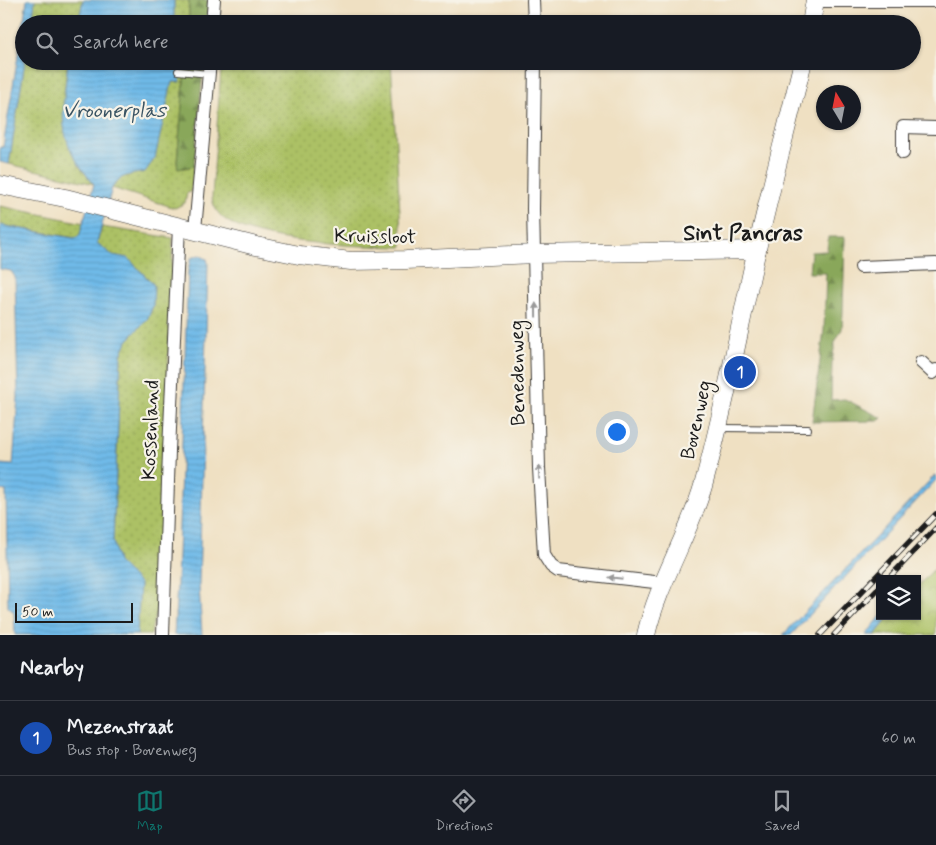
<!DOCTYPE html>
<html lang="en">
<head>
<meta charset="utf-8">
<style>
	body { margin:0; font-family:Mynerve,sans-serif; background:#242831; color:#f1f3f6 }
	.controls { position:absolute; right:15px; bottom:15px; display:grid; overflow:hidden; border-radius:0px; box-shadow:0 1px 4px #0004 }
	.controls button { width:45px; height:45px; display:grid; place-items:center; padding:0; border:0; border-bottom:1px solid #363941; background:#171b24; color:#f1f3f6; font:25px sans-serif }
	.compass { position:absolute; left:816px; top:85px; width:45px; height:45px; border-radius:50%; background:#171b24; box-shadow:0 1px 4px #0004; rotate:350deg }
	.scale { position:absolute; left:15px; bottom:12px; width:118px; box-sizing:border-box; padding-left:5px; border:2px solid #1c1c1c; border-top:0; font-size:14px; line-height:18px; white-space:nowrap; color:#1c1c1c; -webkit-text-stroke:4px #f7f3e8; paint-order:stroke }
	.you { position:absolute; left:616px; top:431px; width:18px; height:18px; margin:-12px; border:4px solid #fff; border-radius:50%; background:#1a73e8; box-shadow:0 0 0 8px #1a73e833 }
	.badge { display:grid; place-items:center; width:32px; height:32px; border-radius:50%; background:#0f766e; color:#fff; font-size:16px; font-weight:700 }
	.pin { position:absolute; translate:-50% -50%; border:2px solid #fff; box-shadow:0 1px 5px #0006 }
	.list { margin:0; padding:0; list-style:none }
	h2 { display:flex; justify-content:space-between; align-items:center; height:65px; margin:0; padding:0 20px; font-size:21px }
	h2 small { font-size:16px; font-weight:400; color:#9ea1a6 }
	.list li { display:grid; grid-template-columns:32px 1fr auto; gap:15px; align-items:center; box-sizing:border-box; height:75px; padding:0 20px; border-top:1px solid #363941 }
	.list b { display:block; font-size:19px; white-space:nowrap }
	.list p { margin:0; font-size:16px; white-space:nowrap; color:#9ea1a6 }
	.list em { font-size:16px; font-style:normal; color:#9ea1a6 }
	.icon { flex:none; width:28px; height:28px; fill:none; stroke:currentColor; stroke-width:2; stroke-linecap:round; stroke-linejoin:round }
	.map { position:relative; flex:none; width:936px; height:635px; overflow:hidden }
	.search { position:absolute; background:#171b24; box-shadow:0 1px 4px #0004; left:15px; right:15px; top:15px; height:55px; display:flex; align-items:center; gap:12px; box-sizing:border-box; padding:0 18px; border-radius:28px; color:#9ea1a6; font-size:19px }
	.sheet { height:140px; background:#171b24 }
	nav { display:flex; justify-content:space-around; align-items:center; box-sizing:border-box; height:70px; border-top:1px solid #363941; background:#171b24; font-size:14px; color:#9ea1a6 }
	nav a { display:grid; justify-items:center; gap:2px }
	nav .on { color:#0f766e }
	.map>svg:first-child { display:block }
	.grass { fill:url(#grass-dots); stroke:#646e40 }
	.forest { fill:url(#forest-firs); stroke:#52623b }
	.park { fill:url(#park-crowns); stroke:#646e40 }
	.water { fill:url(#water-rules); stroke:#466b82 }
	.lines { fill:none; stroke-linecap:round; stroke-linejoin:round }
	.lane-casing { stroke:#3c3935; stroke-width:8 }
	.street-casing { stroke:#3c3935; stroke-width:14 }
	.secondary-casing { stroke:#3c3935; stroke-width:19 }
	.lane { stroke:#fff; stroke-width:6 }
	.street { stroke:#fff; stroke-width:12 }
	.secondary { stroke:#fff; stroke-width:18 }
	.rail-casing { stroke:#1c1c1c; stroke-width:5.5 }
	.rail { stroke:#f7f3e8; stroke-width:4; stroke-dasharray:11; stroke-linecap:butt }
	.oneway { fill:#999 }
	.labels { text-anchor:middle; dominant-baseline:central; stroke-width:4.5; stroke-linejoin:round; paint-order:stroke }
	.street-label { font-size:20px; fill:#1c1c1c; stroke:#f7f3e8 }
	.water-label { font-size:21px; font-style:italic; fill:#395363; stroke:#f7f3e8 }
	.quarter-label { font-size:22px; font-weight:bold; fill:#1c1c1c; stroke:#f7f3e8 }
</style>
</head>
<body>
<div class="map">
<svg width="936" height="635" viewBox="0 0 936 635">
	<defs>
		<pattern id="grass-dots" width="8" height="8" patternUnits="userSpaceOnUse" patternTransform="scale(1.25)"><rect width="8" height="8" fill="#acc165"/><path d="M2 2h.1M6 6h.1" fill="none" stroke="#93a557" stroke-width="1.8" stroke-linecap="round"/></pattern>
		<pattern id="forest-firs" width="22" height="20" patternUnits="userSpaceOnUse" patternTransform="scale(1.25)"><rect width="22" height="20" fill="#89a75a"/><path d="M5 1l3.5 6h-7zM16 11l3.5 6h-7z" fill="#6f874a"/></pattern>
		<pattern id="park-crowns" width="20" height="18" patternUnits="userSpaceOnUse" patternTransform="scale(1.25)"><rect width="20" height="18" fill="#acc165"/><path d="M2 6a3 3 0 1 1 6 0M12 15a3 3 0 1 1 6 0" fill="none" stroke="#93a557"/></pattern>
		<pattern id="water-rules" width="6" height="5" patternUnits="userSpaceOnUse" patternTransform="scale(1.25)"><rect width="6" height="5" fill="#6fbae8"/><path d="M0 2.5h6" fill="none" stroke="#609fc6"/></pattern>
	</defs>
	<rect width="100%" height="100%" fill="#f7f3e8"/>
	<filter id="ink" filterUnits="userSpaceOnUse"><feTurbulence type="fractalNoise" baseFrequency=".02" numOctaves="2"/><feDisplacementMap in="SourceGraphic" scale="10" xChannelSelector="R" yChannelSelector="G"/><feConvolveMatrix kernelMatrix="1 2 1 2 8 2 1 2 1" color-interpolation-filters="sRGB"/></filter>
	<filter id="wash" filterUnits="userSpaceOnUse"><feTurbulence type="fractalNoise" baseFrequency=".0096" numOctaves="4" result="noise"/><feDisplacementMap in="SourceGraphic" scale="20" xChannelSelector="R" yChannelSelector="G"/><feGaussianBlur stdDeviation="1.12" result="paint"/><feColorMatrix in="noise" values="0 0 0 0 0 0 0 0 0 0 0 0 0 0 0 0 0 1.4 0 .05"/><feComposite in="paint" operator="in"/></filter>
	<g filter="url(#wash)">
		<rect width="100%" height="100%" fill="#efe0c2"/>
		<!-- grass -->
		<g class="grass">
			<polygon points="35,0 83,0 78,24 32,24"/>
			<rect x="174" y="0" width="15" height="24"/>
			<polygon points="25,61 68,61 64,95 79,166 94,184 9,164"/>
			<path d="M174,61H186L177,162L178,169L194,166L191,192L187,193L185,203L175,208L112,188C120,174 131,175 145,172L163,117L172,82H179L181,63Z"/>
			<path d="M391,61L402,247C361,246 252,245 222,217C216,211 213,205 212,197L221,69Z"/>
			<polygon points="0,206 84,223 80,234 76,238 0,225"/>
			<polygon points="102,227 173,238 159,602 152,627 151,635 137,635 140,584 118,562 113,541 121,355 127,341 148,318 153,306 154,285 128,258 112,255 97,243"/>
		</g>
		<!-- forest -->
		<g class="forest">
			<polygon points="189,0 208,0 207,24 189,24"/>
			<polygon points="186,61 204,61 194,166 178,169 177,162"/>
			<polygon points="828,237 845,237 843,312 842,329 835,342 832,363 831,400 845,399 882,418 878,421 812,422 824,330 826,273 809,273 811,252 827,251"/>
		</g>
		<!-- park -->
		<polygon class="park" points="936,567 936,635 875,635 890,616 917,616 917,587"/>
		<!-- water -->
		<g class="water">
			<polygon points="27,0 35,0 32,24 24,24 24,61 25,61 9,164 0,162 0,147 3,147"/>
			<polygon points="83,0 174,0 174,24 78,24"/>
			<path d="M68,61H174L181,63L180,82H172L155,158L145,172C131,175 120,174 112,188L97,243L112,255L128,258L154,285L153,306L148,318L127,341L121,355L113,541L118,562L140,584L137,635H15L14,612L8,607L6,491L0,490V464L13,465L18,397L15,277L11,271L0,269V225L73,238L78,237L80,234L94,184C83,171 72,157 67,140C59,117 66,85 68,61Z"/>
			<polygon points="199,255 207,259 208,263 199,585 202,635 174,635 177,584 188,270 191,258"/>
			<polygon points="936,474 936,480 791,635 783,635"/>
			<polygon points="881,616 890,616 875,635 866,635"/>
		</g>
	</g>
	<g filter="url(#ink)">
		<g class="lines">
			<!-- lane casing -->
			<g class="lane-casing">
				<g id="lane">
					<polyline points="178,71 209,74"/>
					<polyline points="719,428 808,429"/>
				</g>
			</g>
			<!-- street casing -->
			<g class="street-casing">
				<g id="street">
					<polyline points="533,0 534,24"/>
					<polyline points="815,1 936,1"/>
					<polyline points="212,24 214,0"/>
					<polyline points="535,61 533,209 539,468 544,555 551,566 558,571 663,583"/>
					<polyline points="903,153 903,127 936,128"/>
					<polyline points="195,230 210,61"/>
					<polyline points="861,267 936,264"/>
					<polyline points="921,362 933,373 936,370"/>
					<polyline points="163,635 169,451 179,226"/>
				</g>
			</g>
			<!-- secondary casing -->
			<g class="secondary-casing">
				<g id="secondary">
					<polyline points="811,24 815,0"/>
					<polyline points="0,185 65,198 256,246 299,255 351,261 406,260 534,254 757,250"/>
					<path d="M646,635C658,583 688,537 703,486C725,408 739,328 757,249C771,186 788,124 803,61"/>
				</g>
			</g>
			<!-- lane -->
			<use href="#lane" class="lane"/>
			<!-- street -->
			<use href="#street" class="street"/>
			<!-- secondary -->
			<use href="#secondary" class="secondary"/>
			<!-- rail casing -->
			<g class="rail-casing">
				<g id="rail">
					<polyline points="888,579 936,528"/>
					<polyline points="820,635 936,514"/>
					<polyline points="834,635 880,587"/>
				</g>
			</g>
			<!-- rail -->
			<use href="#rail" class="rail"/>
		</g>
		<!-- one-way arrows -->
		<defs><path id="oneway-solid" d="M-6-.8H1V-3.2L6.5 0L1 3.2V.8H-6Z" transform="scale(1.25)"/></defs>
		<g class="oneway">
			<use href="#oneway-solid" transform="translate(536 310) rotate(-91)"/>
			<use href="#oneway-solid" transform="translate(539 472) rotate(-92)"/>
			<use href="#oneway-solid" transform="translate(615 578) rotate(-174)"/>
		</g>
	</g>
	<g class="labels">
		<!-- street labels -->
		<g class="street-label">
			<text transform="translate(375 237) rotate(1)">Kruissloot</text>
			<text transform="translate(518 373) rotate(-91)">Benedenweg</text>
			<text transform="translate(697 420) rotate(-77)">Bovenweg</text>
			<text transform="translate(151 430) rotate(-88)">Kossenland</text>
		</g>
		<!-- water labels -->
		<g class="water-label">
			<text x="114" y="111">Vroonerplas</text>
		</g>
		<!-- quarter labels -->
		<g class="quarter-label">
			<text x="743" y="234">Sint Pancras</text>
		</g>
	</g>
</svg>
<div class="controls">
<button><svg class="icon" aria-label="layers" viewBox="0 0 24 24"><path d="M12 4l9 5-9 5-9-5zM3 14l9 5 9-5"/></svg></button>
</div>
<svg class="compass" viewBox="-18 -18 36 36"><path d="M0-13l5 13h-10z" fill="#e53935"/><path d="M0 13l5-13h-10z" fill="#9ea1a6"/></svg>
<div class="scale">50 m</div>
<div class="you"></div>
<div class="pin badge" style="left:740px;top:372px;background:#1a4fb4">1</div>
<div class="search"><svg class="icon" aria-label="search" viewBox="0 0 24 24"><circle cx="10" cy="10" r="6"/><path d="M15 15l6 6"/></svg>Search here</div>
</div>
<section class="sheet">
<h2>Nearby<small></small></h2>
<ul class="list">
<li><span class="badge" style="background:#1a4fb4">1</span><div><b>Mezenstraat</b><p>Bus stop · Bovenweg</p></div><em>60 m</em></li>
</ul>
</section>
<nav>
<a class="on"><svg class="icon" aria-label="map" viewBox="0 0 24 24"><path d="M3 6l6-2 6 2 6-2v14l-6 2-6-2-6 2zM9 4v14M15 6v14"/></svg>Map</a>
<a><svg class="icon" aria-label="directions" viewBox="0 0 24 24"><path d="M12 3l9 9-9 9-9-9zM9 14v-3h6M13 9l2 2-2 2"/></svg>Directions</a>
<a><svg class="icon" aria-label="saved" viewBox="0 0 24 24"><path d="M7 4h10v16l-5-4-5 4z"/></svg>Saved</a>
</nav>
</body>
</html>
